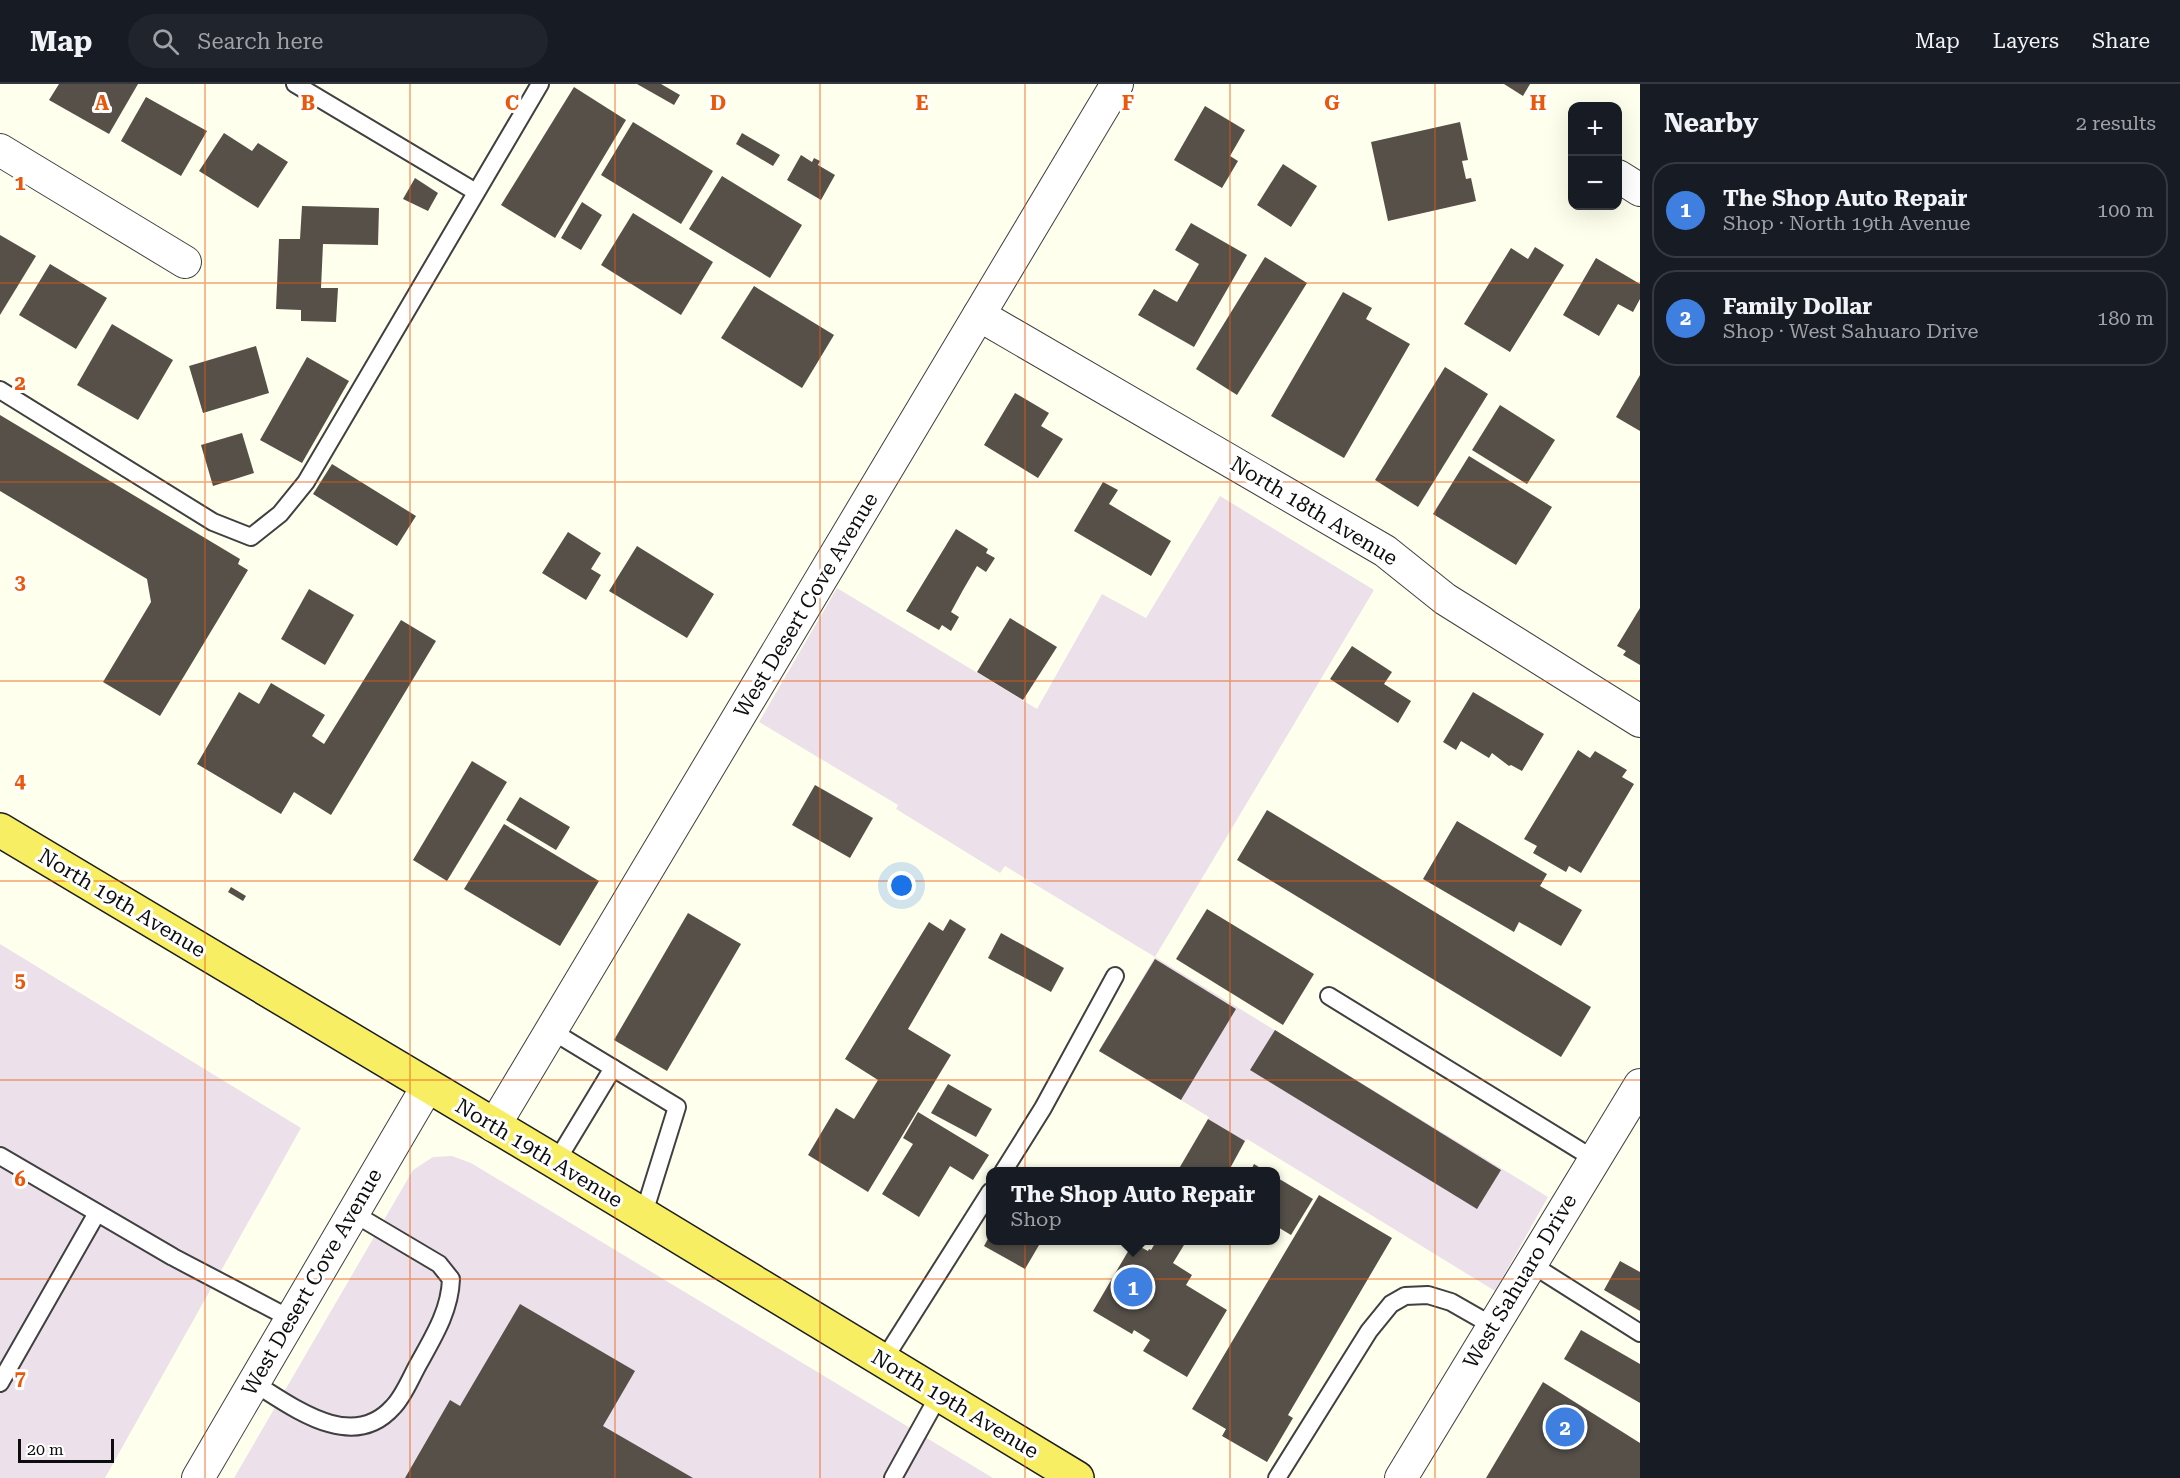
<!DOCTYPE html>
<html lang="en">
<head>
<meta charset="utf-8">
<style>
	body { margin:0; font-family:"Roboto Serif",serif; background:#20242c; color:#f1f3f6 }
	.controls { position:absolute; right:18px; top:18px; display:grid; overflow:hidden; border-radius:12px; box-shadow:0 6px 24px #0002 }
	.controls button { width:54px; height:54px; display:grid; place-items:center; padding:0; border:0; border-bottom:2px solid #363941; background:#171b24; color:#f1f3f6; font:30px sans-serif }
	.scale { position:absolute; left:18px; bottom:15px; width:96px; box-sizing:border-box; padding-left:6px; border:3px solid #0d0d0d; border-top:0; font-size:16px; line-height:21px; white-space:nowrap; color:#0d0d0d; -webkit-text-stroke:4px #fff; paint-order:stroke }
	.you { position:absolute; left:902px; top:802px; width:21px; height:21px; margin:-15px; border:4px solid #fff; border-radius:50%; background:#1a73e8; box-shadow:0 0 0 9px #1a73e833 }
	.badge { display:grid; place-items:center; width:39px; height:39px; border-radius:50%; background:#bc3926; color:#fff; font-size:20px; font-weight:700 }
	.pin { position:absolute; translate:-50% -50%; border:3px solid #fff; box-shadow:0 2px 6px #0006 }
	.popup { position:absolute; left:986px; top:1083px; width:294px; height:78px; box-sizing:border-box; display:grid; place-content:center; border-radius:12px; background:#171b24; filter:drop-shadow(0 2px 4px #0005); font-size:20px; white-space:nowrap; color:#9ea1a6 }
	.popup b { font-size:22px; color:#f1f3f6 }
	.popup::after { content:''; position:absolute; left:50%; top:100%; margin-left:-12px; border:12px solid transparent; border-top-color:#171b24 }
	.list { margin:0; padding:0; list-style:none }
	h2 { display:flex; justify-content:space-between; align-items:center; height:78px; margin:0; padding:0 24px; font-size:26px }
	h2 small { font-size:20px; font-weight:400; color:#9ea1a6 }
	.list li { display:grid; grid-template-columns:39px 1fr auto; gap:18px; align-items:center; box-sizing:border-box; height:96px; margin:0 12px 12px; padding:0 12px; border:2px solid #363941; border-radius:24px }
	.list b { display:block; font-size:22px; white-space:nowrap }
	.list p { margin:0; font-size:20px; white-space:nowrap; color:#9ea1a6 }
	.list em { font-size:20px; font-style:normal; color:#9ea1a6 }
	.icon { flex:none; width:33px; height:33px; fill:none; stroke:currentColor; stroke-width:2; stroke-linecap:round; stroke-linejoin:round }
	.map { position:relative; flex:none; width:1640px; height:1394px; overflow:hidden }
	header { display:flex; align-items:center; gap:36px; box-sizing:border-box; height:84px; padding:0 30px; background:#171b24; border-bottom:2px solid #363941 }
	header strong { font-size:28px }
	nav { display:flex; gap:33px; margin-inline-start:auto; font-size:21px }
	.search { width:420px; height:54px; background:#20242c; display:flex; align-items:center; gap:15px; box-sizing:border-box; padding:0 21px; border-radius:33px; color:#9ea1a6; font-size:22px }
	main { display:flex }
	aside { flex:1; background:#171b24 }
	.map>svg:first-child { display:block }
	.industrial { fill:#ece1eb }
	.building { fill:#565049 }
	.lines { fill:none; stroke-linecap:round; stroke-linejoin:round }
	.service-casing { stroke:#404040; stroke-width:20 }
	.minor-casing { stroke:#404040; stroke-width:34 }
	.primary-casing { stroke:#1e1e1e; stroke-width:36 }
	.service { stroke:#fff; stroke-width:16 }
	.minor { stroke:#fff; stroke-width:32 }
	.primary { stroke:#f8ee64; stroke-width:33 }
	.grid { fill:none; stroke:#e8590c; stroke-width:1.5; stroke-opacity:0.55 }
	.labels { text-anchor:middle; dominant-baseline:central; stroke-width:6; stroke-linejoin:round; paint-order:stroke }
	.street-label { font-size:21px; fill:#0d0d0d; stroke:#fff }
	.grid-label { font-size:20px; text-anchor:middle; font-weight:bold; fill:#e8590c; stroke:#fff; stroke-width:6; stroke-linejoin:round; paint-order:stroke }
</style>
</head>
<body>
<header>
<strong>Map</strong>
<div class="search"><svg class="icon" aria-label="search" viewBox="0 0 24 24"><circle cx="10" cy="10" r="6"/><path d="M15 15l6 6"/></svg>Search here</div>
<nav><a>Map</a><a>Layers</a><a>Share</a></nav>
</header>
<main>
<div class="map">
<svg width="1640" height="1394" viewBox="0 0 1640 1394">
	<rect width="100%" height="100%" fill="#ffffed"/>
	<!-- industrial -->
	<g class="industrial">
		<polygon points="1220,412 1374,506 1155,873 1548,1113 1495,1207 1247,1055 1245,1057 1208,1035 1209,1033 1099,967 1155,873 1005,782 1000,789 896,725 898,721 759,638 837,504 1037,625 1102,510 1146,534"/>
		<polygon points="0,860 301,1044 105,1394 0,1394"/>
		<polygon points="452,1072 471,1079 993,1394 234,1394 413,1086 433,1073"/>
	</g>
	<!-- building -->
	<g class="building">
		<polygon points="59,0 138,0 109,50 49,16"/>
		<polygon points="637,0 661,0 680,11 674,21"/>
		<polygon points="1504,0 1530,0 1523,12"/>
		<polygon points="574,3 626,36 555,154 501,121"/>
		<polygon points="146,13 207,47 181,92 121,57"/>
		<polygon points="1205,22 1245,46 1230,72 1238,77 1222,104 1174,76"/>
		<polygon points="633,38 713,87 681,140 601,91"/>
		<polygon points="1460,38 1468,76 1462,77 1466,95 1471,94 1476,117 1388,137 1371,58"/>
		<polygon points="224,49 252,67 258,59 288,78 258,124 199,87"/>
		<polygon points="742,49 780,71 773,82 736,60"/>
		<polygon points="801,71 812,78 814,74 820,77 818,81 835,91 821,116 787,96"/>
		<polygon points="1283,80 1317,102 1291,143 1257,121"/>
		<polygon points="722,92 802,141 770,194 689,145"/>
		<polygon points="415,94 438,109 428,127 403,115"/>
		<polygon points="582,118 602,131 581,166 561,154"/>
		<polygon points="302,122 379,124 378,161 323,160 321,204 338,204 336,238 301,237 301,226 276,225 279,155 300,155"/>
		<polygon points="633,129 713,178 681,231 601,181"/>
		<polygon points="1191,139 1247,171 1194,263 1138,231 1154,205 1177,218 1199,180 1175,166"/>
		<polygon points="0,151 36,172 0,231"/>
		<polygon points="1535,163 1564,181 1510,268 1464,240 1511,164 1528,175"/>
		<polygon points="1265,173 1307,199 1237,311 1196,285"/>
		<polygon points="1596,174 1640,200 1640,215 1633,228 1618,220 1599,252 1563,231"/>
		<polygon points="50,180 107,214 76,265 19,231"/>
		<polygon points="754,202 834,251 802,304 721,254"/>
		<polygon points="1343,208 1372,224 1366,235 1410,260 1344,374 1271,332"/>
		<polygon points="112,240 173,276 138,336 77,301"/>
		<polygon points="256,262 269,309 203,329 189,282"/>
		<polygon points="307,273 349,297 302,379 260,356"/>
		<polygon points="1445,283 1488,310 1418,423 1375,396"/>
		<polygon points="1640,291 1640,347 1616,333"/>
		<polygon points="1015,309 1049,329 1041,342 1063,355 1038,394 984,361"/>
		<polygon points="1500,321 1555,356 1527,400 1472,366"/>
		<polygon points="0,331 240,475 238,480 248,486 160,632 103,598 151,518 147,495 0,407"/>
		<polygon points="242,349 254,389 213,402 201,361"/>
		<polygon points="1469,372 1552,423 1516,481 1433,430"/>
		<polygon points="332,380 416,432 397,462 313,410"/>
		<polygon points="1103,398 1118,406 1109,420 1171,457 1151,492 1074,447"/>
		<polygon points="956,445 988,465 986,469 995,474 986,488 977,482 963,506 951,528 959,533 951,547 942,541 939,546 906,527"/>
		<polygon points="568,448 601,469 591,485 601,491 586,516 542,489"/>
		<polygon points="637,462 714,510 687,554 609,507"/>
		<polygon points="309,505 354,531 325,581 281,555"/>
		<polygon points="1640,524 1640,581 1623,571 1626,567 1617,562"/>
		<polygon points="1010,534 1057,563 1023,616 977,588"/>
		<polygon points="401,536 436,557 331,731 294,708 281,730 197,680 239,608 259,620 271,599 325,631 312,652 324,660"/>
		<polygon points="1352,562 1392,588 1384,600 1411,617 1398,639 1330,595"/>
		<polygon points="1473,608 1544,650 1522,687 1511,681 1509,682 1492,669 1489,674 1461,657 1456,666 1443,658"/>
		<polygon points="1578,666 1590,674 1595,667 1627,686 1622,693 1634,700 1581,789 1569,782 1566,788 1533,769 1537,762 1524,755"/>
		<polygon points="472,677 507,698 447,797 413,776"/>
		<polygon points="815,701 873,734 850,774 792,741"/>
		<polygon points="520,713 570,743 556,766 506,736"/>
		<polygon points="1267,726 1591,923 1561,973 1237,776"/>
		<polygon points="1457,737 1547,790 1540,802 1582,826 1561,862 1519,838 1514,848 1423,795"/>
		<polygon points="504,740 599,797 560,862 464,805"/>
		<polygon points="231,803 246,812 243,817 228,808"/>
		<polygon points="1207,825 1314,890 1283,941 1176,875"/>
		<polygon points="688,829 741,860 667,987 614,956"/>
		<polygon points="950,835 966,845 908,945 951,971 868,1108 808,1071 836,1024 854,1035 878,996 845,975 929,838 943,847"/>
		<polygon points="1001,849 1064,884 1051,908 988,874"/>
		<polygon points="1155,875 1236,925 1181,1016 1099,967"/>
		<polygon points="1275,946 1501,1086 1477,1125 1250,986"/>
		<polygon points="948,1000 992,1025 976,1053 931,1029"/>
		<polygon points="918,1028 989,1071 973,1096 950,1082 919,1133 882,1110 913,1060 903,1054"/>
		<polygon points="1208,1035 1245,1057 1228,1088 1177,1088"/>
		<polygon points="1254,1080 1267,1088 1250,1088"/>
		<polygon points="1276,1093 1313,1115 1291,1151 1276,1142"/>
		<polygon points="1319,1111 1392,1154 1288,1331 1293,1334 1267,1378 1222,1352 1226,1345 1192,1325"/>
		<polygon points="990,1151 990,1156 1042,1156 1025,1185 984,1162"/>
		<polygon points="1157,1156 1187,1156 1173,1179 1192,1191 1186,1201 1227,1226 1187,1293 1143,1267 1150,1256 1134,1246 1132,1250 1093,1227 1133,1159 1148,1167 1149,1165 1151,1166"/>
		<polygon points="1620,1177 1640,1188 1640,1227 1604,1206"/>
		<polygon points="520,1220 635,1287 603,1342 693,1394 405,1394 450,1316 460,1322"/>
		<polygon points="1581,1246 1640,1280 1640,1319 1564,1275"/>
		<polygon points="1543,1298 1640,1359 1640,1394 1486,1394"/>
	</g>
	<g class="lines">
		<!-- service casing -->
		<g class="service-casing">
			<g id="service">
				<polyline points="295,0 476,108"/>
				<polyline points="0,306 213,438 251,453 280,430 306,398 540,0"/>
				<polyline points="1329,912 1594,1075"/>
				<polyline points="552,947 677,1023 643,1132"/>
				<polyline points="0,1072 173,1173 291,1235"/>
				<polyline points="556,1078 613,984"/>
				<polyline points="1003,1088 1043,1024 1115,892"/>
				<polyline points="1531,1180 1640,1249"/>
				<polyline points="883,1277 990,1108"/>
				<polyline points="0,1299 97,1129"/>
				<path d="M254,1299C293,1323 352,1369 393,1323C404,1312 411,1293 419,1279C434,1252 450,1226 451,1195L439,1180L353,1129"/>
				<polyline points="893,1394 939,1311"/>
				<polyline points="1277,1394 1369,1247 1391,1220 1405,1212 1428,1211 1451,1218 1493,1242"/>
			</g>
		</g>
		<!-- minor casing -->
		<g class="minor-casing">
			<g id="minor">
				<polyline points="0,66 185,178"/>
				<polyline points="1618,92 1640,106"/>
				<polyline points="979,231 1385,467 1445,515 1640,637"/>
				<polyline points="494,1042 1117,0"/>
				<polyline points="198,1394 427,1003"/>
				<polyline points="1401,1394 1640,1001"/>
			</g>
		</g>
		<!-- primary casing -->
		<g class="primary-casing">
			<polyline id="primary" points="0,746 556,1078 1077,1394"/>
		</g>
		<!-- service -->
		<use href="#service" class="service"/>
		<!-- minor -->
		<use href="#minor" class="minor"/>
		<!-- primary -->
		<use href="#primary" class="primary"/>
	</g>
	<!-- grid -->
	<path class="grid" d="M205,0V1394M410,0V1394M615,0V1394M820,0V1394M1025,0V1394M1230,0V1394M1435,0V1394M0,199H1640M0,398H1640M0,597H1640M0,797H1640M0,996H1640M0,1195H1640"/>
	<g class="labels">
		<!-- street labels -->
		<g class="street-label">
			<text transform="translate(1314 427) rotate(31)">North 18th Avenue</text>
			<text transform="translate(806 521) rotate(-59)">West Desert Cove Avenue</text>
			<text transform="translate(122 819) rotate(31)">North 19th Avenue</text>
			<text transform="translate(539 1069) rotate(31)">North 19th Avenue</text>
			<text transform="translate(1520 1197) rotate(-59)">West Sahuaro Drive</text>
			<text transform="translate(312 1198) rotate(-60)">West Desert Cove Avenue</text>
			<text transform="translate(955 1320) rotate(31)">North 19th Avenue</text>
		</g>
	</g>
	<g class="grid-label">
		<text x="102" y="26">A</text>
		<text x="308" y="26">B</text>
		<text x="512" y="26">C</text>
		<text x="718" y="26">D</text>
		<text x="922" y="26">E</text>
		<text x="1128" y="26">F</text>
		<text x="1332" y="26">G</text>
		<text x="1538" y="26">H</text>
		<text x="20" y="106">1</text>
		<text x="20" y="306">2</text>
		<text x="20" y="505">3</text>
		<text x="20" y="704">4</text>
		<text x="20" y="903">5</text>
		<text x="20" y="1102">6</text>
		<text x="20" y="1301">7</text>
	</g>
</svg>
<div class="controls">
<button>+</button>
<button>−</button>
</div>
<div class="scale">20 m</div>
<div class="you"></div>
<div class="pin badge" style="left:1133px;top:1203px;background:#3f7fe0">1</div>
<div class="popup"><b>The Shop Auto Repair</b>Shop</div>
<div class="pin badge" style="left:1565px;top:1343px;background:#3f7fe0">2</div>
</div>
<aside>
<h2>Nearby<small>2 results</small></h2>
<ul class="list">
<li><span class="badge" style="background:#3f7fe0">1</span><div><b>The Shop Auto Repair</b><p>Shop · North 19th Avenue</p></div><em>100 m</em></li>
<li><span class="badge" style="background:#3f7fe0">2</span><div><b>Family Dollar</b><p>Shop · West Sahuaro Drive</p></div><em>180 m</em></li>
</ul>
</aside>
</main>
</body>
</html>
